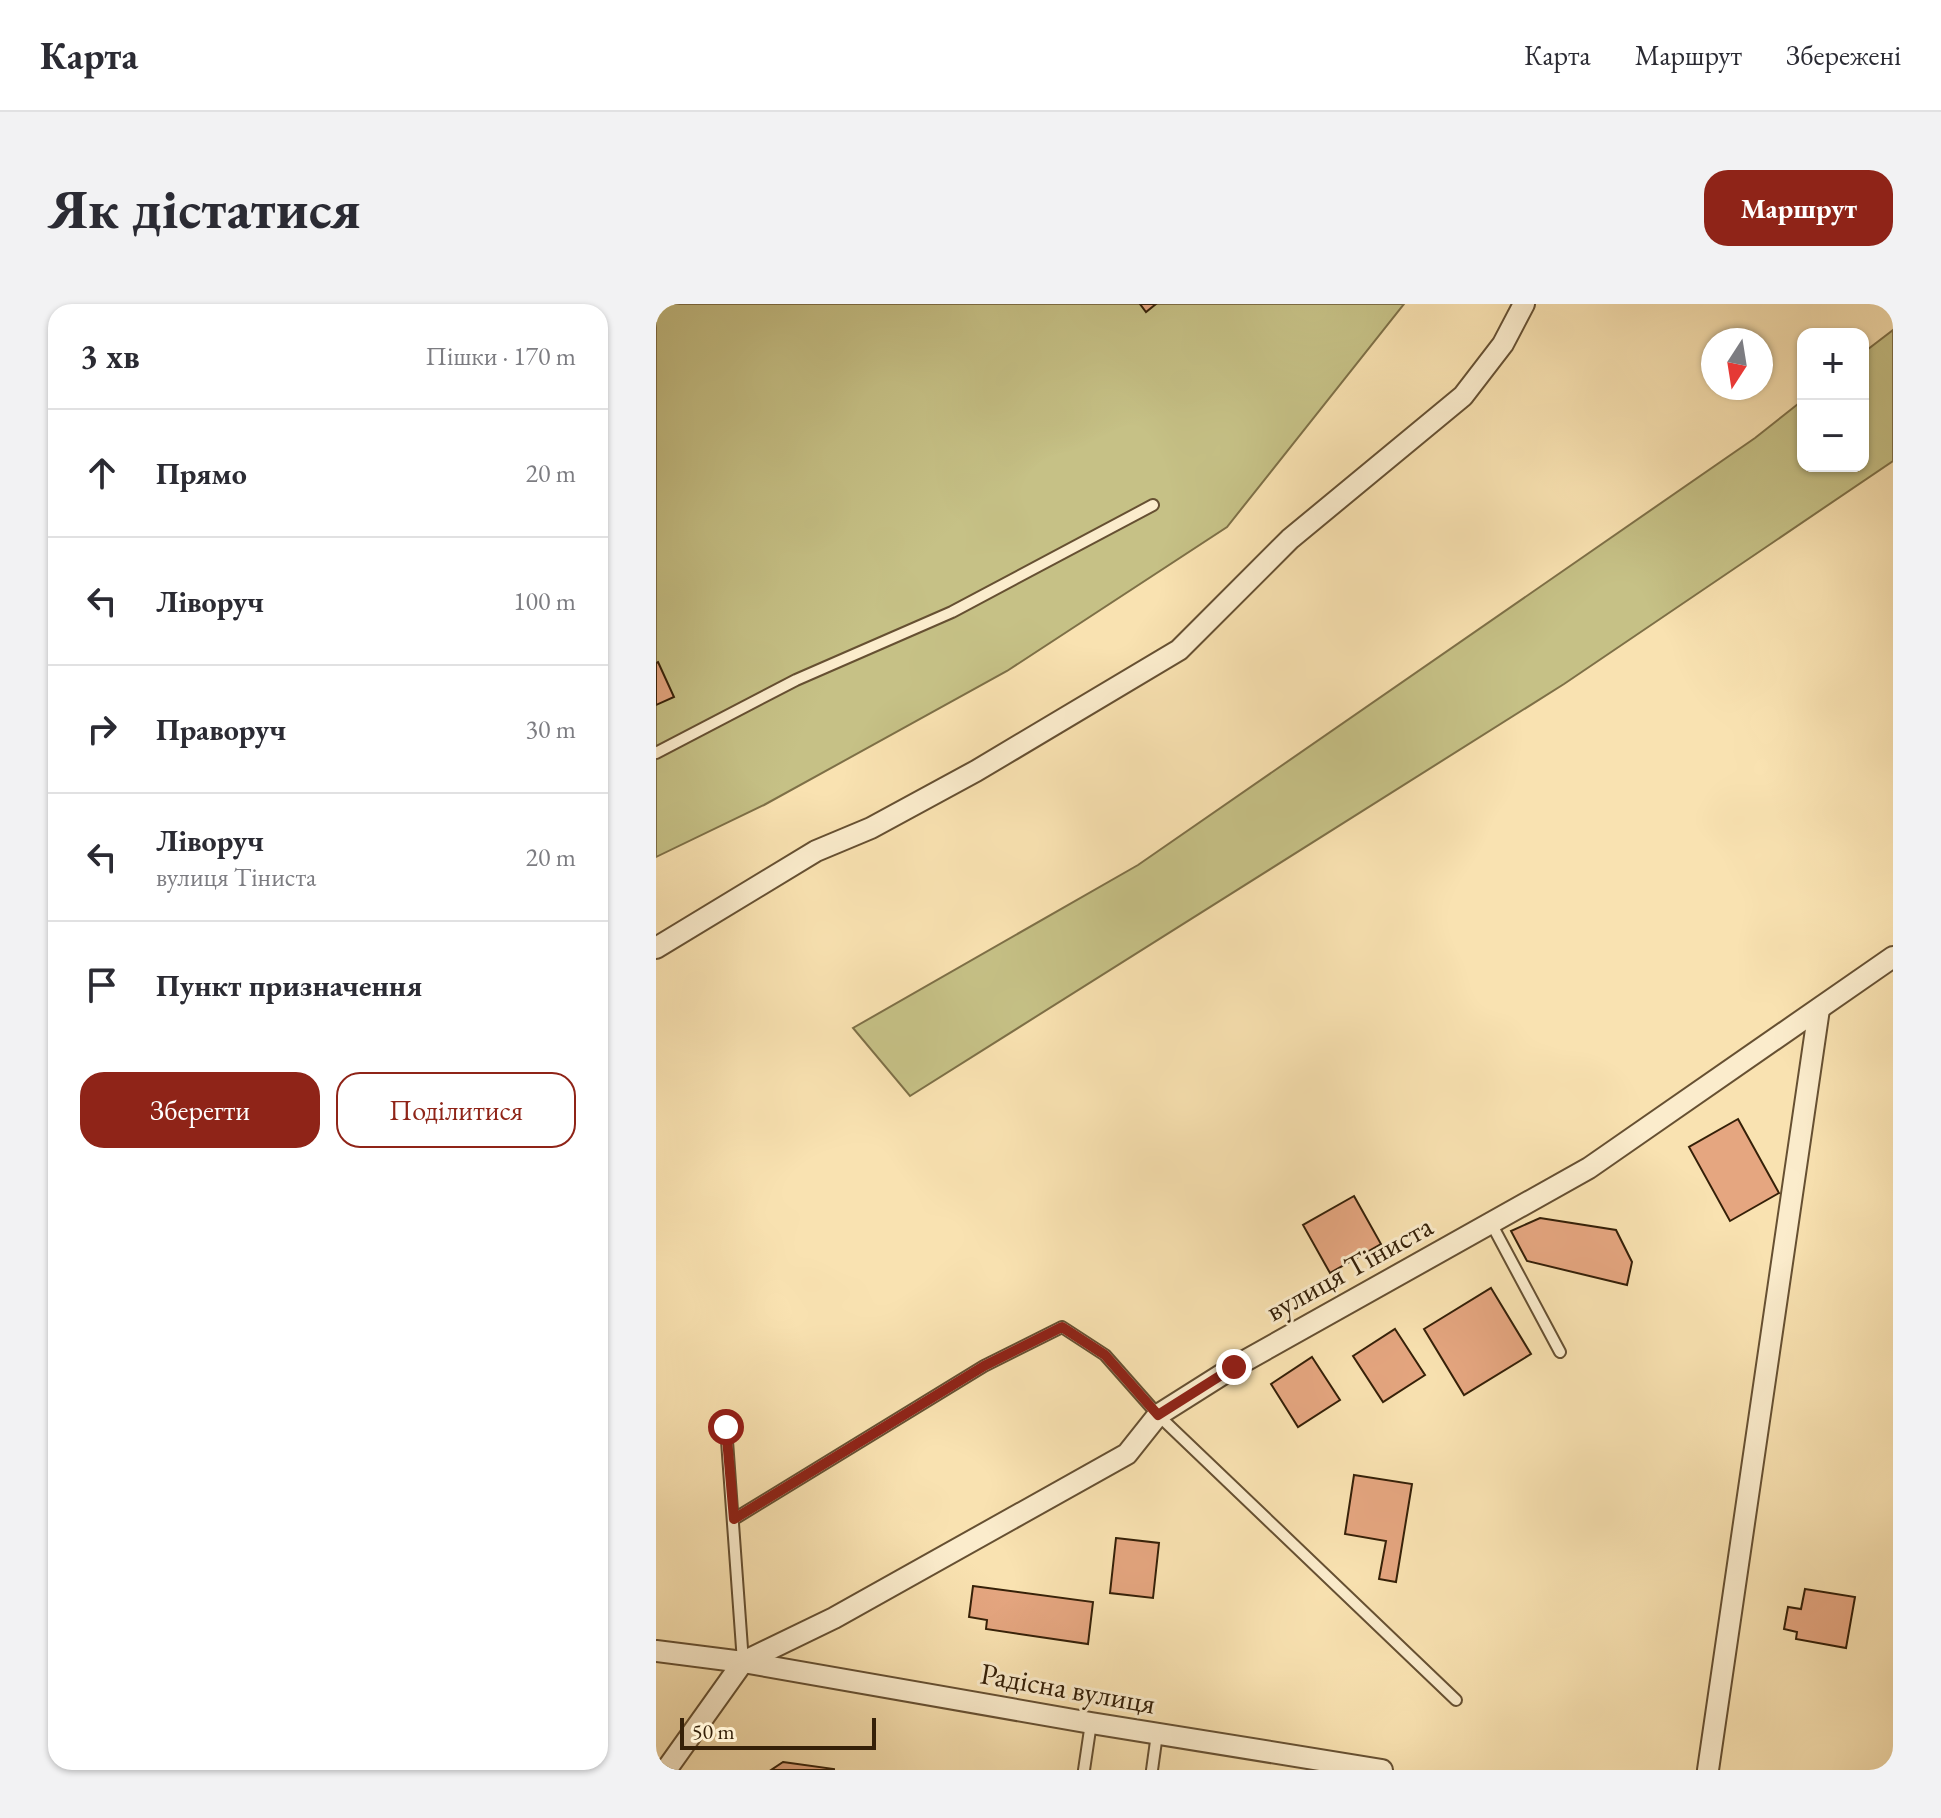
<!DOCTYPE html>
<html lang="uk">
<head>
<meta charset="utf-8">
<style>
	body { margin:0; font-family:"EB Garamond",serif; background:#f2f2f3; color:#2b2b33 }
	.controls { position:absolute; right:24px; top:24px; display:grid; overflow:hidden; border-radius:16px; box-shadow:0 2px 6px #0004 }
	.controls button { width:72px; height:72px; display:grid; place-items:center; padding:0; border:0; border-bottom:2px solid #e1e1e2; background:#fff; color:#2b2b33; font:40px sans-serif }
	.compass { position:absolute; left:1045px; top:24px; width:72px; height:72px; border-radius:50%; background:#fff; box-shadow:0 2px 6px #0004; rotate:192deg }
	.scale { position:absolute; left:24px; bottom:20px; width:196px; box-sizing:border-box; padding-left:8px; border:4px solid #352008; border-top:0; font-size:22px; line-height:28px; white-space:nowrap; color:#352008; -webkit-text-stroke:6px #fbeccc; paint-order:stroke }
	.stop { position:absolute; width:24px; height:24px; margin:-18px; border:6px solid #8f2418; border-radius:50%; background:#fff }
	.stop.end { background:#8f2418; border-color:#fff; box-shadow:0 2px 8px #0008 }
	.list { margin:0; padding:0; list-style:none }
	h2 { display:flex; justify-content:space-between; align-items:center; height:104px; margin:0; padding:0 32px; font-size:34px }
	h2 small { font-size:26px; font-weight:400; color:#7c7c81 }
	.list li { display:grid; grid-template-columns:52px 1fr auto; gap:24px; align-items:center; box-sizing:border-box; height:128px; padding:0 32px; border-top:2px solid #e1e1e2 }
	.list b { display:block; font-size:30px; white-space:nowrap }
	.list p { margin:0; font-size:26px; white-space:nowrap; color:#7c7c81 }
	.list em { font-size:26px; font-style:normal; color:#7c7c81 }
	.actions { display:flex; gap:16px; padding:24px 32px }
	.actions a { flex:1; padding:18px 0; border:2px solid #8f2418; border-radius:24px; text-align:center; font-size:28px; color:#8f2418 }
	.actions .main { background:#8f2418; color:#fff }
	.icon { flex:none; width:44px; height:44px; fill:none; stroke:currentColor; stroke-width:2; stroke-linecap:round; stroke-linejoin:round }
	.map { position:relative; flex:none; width:1237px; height:1466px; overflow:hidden; border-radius:24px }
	header { display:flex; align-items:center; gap:48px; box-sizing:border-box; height:112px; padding:0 40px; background:#fff; border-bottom:2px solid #e1e1e2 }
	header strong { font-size:38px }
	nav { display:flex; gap:44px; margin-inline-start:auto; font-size:28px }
	.intro { display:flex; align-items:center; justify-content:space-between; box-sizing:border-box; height:192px; padding:0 48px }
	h1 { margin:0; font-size:56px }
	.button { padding:20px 36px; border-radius:24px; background:#8f2418; color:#fff; font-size:28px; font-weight:700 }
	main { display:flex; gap:48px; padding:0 48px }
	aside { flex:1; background:#fff; border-radius:24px; box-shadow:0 2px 6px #0004 }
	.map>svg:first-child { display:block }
	.green { fill:#c6c186; stroke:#7e7047; stroke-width:2 }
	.building { fill:#e5a680; stroke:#352008; stroke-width:2 }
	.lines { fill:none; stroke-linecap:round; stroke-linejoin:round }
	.lane-casing { stroke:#665032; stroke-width:14 }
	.street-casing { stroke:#665032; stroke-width:24 }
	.lane { stroke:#fbeccc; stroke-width:10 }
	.street { stroke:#fbeccc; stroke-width:20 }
	.route { stroke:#8f2418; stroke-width:10 }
	.labels { text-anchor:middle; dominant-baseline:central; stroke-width:6; stroke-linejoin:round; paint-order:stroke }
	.street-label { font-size:30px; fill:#352008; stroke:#fbeccc }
</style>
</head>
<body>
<header>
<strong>Карта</strong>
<nav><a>Карта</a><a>Маршрут</a><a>Збережені</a></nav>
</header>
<div class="intro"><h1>Як дістатися</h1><a class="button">Маршрут</a></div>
<main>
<aside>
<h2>3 хв<small>Пішки · 170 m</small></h2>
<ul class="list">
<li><svg class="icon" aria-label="ahead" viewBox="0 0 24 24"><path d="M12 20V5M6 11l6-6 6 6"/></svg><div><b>Прямо</b></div><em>20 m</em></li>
<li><svg class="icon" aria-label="left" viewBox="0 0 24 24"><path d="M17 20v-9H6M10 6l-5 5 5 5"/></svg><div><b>Ліворуч</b></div><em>100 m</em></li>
<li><svg class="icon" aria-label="right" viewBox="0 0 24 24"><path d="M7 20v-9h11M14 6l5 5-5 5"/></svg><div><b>Праворуч</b></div><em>30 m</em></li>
<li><svg class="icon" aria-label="left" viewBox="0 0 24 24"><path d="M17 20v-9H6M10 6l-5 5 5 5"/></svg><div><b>Ліворуч</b><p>вулиця Тіниста</p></div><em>20 m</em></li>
<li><svg class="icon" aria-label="arrive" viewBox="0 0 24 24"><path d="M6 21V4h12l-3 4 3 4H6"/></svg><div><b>Пункт призначення</b></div></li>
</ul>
<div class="actions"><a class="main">Зберегти</a><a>Поділитися</a></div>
</aside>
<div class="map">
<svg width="1237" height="1466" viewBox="0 0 1237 1466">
	<rect width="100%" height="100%" fill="#f9e2b1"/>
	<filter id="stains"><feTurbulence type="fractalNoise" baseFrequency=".0025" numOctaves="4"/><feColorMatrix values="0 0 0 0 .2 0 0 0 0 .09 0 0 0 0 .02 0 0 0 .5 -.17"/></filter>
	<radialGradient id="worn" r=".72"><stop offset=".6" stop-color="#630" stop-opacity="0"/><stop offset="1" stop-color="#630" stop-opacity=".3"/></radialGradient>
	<!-- green -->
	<g class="green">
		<polygon points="0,0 748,0 571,223 351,367 108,501 0,553"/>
		<polygon points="1237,26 1237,157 908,380 254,792 197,724 482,561 1099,134 1147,96 1147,162 1207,162 1207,49"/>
	</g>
	<!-- building -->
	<g class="building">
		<polygon points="484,0 500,0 490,8"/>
		<polygon points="2,358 18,393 0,401 0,359"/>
		<polygon points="1082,815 1123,889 1074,917 1033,843"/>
		<polygon points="698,892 725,940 674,969 647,921"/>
		<polygon points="884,914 960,926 976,958 971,981 871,957 855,927"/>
		<polygon points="835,984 875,1050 808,1091 768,1025"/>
		<polygon points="739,1025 769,1071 727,1098 697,1052"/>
		<polygon points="656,1053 684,1096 642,1123 615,1080"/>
		<polygon points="698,1171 756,1180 740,1278 723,1275 730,1237 689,1230"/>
		<polygon points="460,1234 503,1239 497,1294 454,1289"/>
		<polygon points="317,1282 437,1298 432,1340 330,1325 331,1316 313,1313"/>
		<polygon points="1149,1285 1199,1293 1190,1344 1140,1335 1141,1328 1128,1325 1132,1303 1145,1305"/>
		<polygon points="127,1458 178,1465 178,1466 115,1466"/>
	</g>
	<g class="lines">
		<!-- lane casing -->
		<g class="lane-casing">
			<g id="lane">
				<polyline points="0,449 140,376 296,308 497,201"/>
				<polyline points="835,919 904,1048"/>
				<polyline points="70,1123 87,1358"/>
				<polyline points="78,1215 328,1062 406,1023 449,1051 502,1111 800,1396"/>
				<polyline points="428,1466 435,1419"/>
				<polyline points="496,1466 501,1430"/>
			</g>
		</g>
		<!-- street casing -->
		<g class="street-casing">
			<g id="street">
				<polyline points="0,644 160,547 215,524 320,467 523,346 634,235 807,92 847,40 868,0"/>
				<polyline points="0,1347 87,1358 435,1419 726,1466"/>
				<polyline points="10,1466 87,1358 178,1314 471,1150 502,1111 578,1063 933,864 1237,653"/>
				<polyline points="1052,1466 1163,705"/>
			</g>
		</g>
		<!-- lane -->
		<use href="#lane" class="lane"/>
		<!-- street -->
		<use href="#street" class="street"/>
	</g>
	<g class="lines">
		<!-- route -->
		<polyline class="route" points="70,1123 78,1215 328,1062 406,1023 449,1051 502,1111 578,1063"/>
	</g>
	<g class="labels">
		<!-- street labels -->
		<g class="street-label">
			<text transform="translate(693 964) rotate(-29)">вулиця Тіниста</text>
			<text transform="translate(412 1384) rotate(10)">Радісна вулиця</text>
		</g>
	</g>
	<rect width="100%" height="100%" filter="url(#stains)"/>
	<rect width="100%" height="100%" fill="url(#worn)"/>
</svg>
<div class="controls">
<button>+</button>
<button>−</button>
</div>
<svg class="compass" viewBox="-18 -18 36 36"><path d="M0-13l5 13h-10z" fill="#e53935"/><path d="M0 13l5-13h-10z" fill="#7c7c81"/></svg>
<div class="scale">50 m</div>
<div class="stop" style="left:70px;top:1123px"></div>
<div class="stop end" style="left:578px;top:1063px"></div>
</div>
</main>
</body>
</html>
